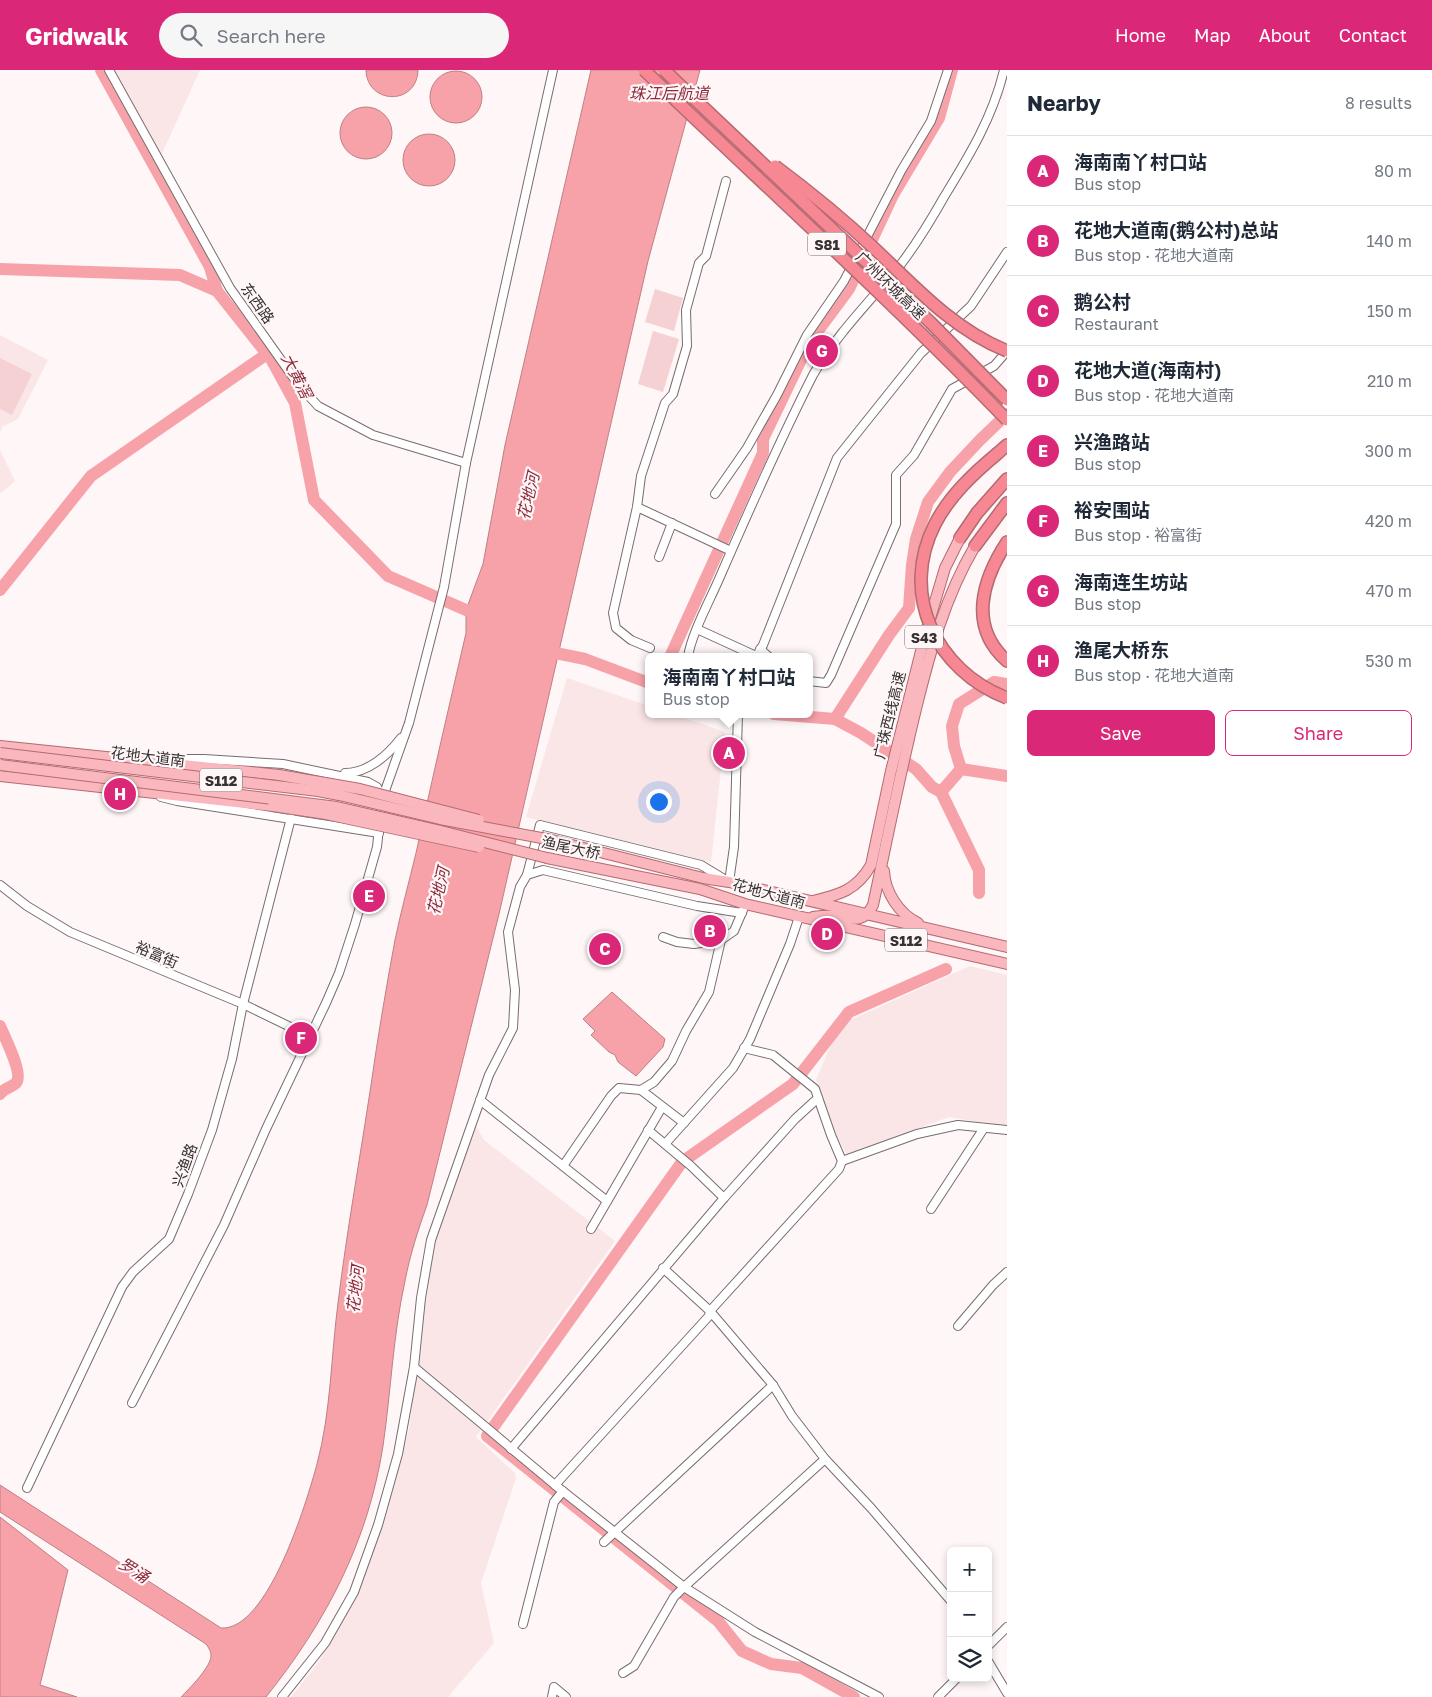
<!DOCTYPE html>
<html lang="en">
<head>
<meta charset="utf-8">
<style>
	body { margin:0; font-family:"Golos Text","Noto Sans SC",sans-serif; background:#f6f6f7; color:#1f2937 }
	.controls { position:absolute; right:15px; bottom:15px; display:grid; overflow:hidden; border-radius:8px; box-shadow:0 2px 8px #0003 }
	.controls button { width:45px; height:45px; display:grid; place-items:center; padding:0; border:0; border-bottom:1px solid #e0e1e3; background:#fff; color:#1f2937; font:25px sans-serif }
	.you { position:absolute; left:658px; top:731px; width:18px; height:18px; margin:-12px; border:4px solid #fff; border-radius:50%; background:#1a73e8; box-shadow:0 0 0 8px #1a73e833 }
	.badge { display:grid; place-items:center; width:32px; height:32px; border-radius:50%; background:#db2777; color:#fff; font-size:16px; font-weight:700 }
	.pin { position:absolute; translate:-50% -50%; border:2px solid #fff; box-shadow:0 1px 5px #0006 }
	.popup { position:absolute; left:645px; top:583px; width:168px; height:65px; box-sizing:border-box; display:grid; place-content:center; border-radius:8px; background:#fff; filter:drop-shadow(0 1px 4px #0005); font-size:16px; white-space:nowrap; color:#747a83 }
	.popup b { font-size:19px; color:#1f2937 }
	.popup::after { content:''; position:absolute; left:50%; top:100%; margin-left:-10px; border:10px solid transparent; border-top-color:#fff }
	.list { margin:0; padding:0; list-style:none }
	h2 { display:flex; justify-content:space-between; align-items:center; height:65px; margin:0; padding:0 20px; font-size:21px }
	h2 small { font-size:16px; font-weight:400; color:#747a83 }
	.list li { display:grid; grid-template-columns:32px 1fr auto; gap:15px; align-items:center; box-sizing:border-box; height:70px; padding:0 20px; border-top:1px solid #e0e1e3 }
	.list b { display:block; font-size:19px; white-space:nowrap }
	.list p { margin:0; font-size:16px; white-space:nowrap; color:#747a83 }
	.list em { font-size:16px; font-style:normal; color:#747a83 }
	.actions { display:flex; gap:10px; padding:15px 20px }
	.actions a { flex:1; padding:11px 0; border:1px solid #db2777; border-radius:8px; text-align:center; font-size:18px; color:#db2777 }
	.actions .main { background:#db2777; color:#fff }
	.icon { flex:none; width:28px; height:28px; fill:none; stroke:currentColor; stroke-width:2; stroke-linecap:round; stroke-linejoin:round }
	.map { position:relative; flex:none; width:1007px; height:1627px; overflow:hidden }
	header { display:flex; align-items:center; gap:30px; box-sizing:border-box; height:70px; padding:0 25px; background:#db2777; color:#fff }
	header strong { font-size:24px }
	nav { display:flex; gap:28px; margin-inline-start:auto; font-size:18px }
	.search { width:350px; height:45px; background:#f6f6f7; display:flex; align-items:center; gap:12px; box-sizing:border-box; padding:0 18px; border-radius:28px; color:#747a83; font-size:19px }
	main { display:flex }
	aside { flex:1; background:#fff }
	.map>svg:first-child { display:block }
	.built { fill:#fbe6e7 }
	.green { fill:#f5d1d3 }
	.water { fill:#f7a2a9; stroke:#bd8085 }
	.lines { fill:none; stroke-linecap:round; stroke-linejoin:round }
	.river { stroke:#f7a2a9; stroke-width:12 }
	.minor-casing { stroke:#786d6e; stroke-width:10 }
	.major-casing { stroke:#b46a71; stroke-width:12 }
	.highway-casing { stroke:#b46a71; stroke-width:14 }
	.minor { stroke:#fff; stroke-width:8 }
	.major { stroke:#fab8be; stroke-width:10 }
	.highway { stroke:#f78893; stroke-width:11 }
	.major-bridge-casing { stroke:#b46a71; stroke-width:12; stroke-linecap:butt }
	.highway-bridge-casing { stroke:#b46a71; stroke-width:14; stroke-linecap:butt }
	.major-bridge { stroke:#fab8be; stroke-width:10 }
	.highway-bridge { stroke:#f78893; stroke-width:11 }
	.labels { text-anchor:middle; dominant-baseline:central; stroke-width:4.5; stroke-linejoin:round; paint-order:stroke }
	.shield { fill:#fef6f7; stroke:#736d6d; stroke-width:1 }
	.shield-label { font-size:14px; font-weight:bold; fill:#373232 }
	.street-label { font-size:15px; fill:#373232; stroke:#fef6f7 }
	.water-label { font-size:16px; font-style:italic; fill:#8c2b3b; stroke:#fef6f7 }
</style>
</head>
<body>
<header>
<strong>Gridwalk</strong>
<div class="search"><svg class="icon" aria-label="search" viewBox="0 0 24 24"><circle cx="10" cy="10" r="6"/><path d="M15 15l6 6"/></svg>Search here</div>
<nav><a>Home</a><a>Map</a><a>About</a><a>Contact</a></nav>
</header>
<main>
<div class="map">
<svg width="1007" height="1627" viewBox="0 0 1007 1627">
	<rect width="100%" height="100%" fill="#fef6f7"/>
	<!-- built -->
	<g class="built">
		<polygon points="110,0 200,0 159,90"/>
		<polygon points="0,265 48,290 18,349 2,357 0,363"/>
		<polygon points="0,380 15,411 1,423 0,422"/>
		<polygon points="567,608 649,636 649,644 673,644 725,662 711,792 526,747"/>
		<polygon points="970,896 1007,905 1007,1057 949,1047 847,1085 836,1065 816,1010 834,967 848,951"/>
		<polygon points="476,1056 484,1070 615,1171 476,1367 515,1403 516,1408 481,1513 494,1573 448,1627 291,1627 318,1593 356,1527 379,1464 409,1359 434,1168"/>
	</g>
	<!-- green -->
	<g class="green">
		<polygon points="655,219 683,228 674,261 645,252"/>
		<polygon points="653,261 679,269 663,322 638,314"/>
		<polygon points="0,288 32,304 12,345 0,339"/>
	</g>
	<!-- water -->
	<g class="water">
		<path d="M366,0H418C417,36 367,35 366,0Z"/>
		<path d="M591,0H700L648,191L499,844L427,1135C418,1160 410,1185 405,1211C393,1265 391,1321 383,1376C368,1472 326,1552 266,1627H181C189,1619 212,1596 211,1585C211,1581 208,1577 206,1574L0,1442V1415L221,1558C268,1561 307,1431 317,1394C331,1342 331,1286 338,1233C347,1160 360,1088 371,1015C378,966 386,918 395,870C401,841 409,812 416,783C432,710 449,636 466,563V540L483,494L505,375Z"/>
		<circle cx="456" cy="27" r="26"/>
		<circle cx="366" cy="63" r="26"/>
		<circle cx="429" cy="90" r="26"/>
		<polygon points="612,922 665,969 663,977 636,1006 618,992 615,985 609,982 591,965 595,961 583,949"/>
		<polygon points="0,1447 68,1500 40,1615 77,1627 0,1627"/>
	</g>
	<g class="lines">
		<!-- river -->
		<g class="river">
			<polyline points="101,0 210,197 217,221"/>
			<polyline points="0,199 180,205 217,221 271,289 295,333 314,430 388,506 466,540 483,543"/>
			<polyline points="0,520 91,406 267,284"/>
			<polyline points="541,580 585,589 649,613"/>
			<polyline points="670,587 763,383 763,369 809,273 849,219 893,125 939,48 952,0"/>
			<polyline points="774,644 835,649 861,663 916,699 932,717 941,722 979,800 979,823"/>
			<polyline points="835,649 889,565 909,538 912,495 916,469 928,432 950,402 979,371 1007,344"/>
			<polyline points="961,699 1007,706"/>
			<polyline points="941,722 961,699 954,676 952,656 959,634 994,612 1007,614"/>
			<path d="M0,956C4,966 24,1004 16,1013C11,1018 4,1018 0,1024"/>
			<polyline points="854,1627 802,1598 771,1594 742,1581 718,1551 487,1366 682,1092 793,1014 849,942 946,899"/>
		</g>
		<!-- minor casing -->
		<g class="minor-casing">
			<g id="minor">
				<polyline points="109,0 230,218 298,314 318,336 373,365 466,393"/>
				<polyline points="715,424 747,378 777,325 807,265 844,211 901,101 931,51 948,0"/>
				<polyline points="637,437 731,481"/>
				<polyline points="659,487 672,453"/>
				<polyline points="697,559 756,586"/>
				<polyline points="650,578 631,570 616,558 613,543 637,437 641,406 665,333 673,324 687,276 686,240 699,193 706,186 726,111"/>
				<polyline points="760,579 769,587"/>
				<path d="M688,587C691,565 710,530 719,509C749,440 779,372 813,305C835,266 872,229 901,194C917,173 931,150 944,127C969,86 993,47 1004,0"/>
				<polyline points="756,587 763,575 837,388 921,283 971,236 1007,182"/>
				<polyline points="809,611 826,613 831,605 896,454 896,405 914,385 952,319 994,296 1007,281"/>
				<polyline points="163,689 204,689 283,694 368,712 377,717 382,727"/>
				<path d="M345,703C368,703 388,685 401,668"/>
				<polyline points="161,727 177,731 379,763"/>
				<polyline points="527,805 540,755 701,795 729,812 734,777 738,644"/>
				<polyline points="0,815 27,836 70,862 243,934 311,967"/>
				<polyline points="663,867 677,872 694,874 721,870 734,861 743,840"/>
				<polyline points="641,1020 654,1012 672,991 686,961 709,922 721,870"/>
				<polyline points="480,1030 607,1131"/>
				<polyline points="648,1060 691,1096 724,1128"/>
				<polyline points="665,1074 733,998 750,969 790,874 799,847"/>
				<polyline points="842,1091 917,1064 958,1055 1007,1060"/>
				<polyline points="563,1096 611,1026 619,1018 641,1020 684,1053"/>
				<polyline points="931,1139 984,1058"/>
				<polyline points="591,1159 662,1037"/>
				<polyline points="663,1198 710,1241 773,1315 792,1346 825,1389 871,1438 951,1531"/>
				<polyline points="958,1256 993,1215 1007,1202"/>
				<polyline points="414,1297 555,1415 684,1517 755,1562 879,1627"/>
				<polyline points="132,1333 224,1155 266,1059 326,933 339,903 355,854 377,777 381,738 386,718 409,653 444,517 466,393 553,0"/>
				<polyline points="511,1379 724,1128 795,1049 818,1028"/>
				<polyline points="555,1415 709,1246 710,1241 839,1099 842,1091 831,1065 815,1019 773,985 744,978"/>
				<polyline points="27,1418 122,1217 133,1202 169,1169 188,1124 212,1060 232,989 243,934 291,748"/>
				<polyline points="604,1472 773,1315"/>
				<polyline points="523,1554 554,1432 563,1421"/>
				<polyline points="988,1576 1007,1557"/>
				<polyline points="988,1591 1007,1623"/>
				<polyline points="623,1603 634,1596 674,1527 684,1517 825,1389"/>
				<polyline points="282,1627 325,1573 354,1522 378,1455 398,1384 414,1297 421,1228 431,1170 489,1005 513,958 515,920 508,862 520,817 527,805 543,800 697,836 742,843"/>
				<polyline points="552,1627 554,1617 566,1627"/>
				<polyline points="938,1627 957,1608"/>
			</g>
		</g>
		<!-- major casing -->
		<g class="major-casing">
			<g id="major">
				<polyline points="0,676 279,705"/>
				<polyline points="0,706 273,736"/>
				<polyline points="552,770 703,808 729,812 1007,877"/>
				<polyline points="547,788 700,819 745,834 1007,894"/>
				<path d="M884,801C885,822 899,844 918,853"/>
				<path d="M813,831C839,825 857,820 871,795L891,701L925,565L945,498L960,468"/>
				<path d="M813,847C820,846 827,845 834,846C851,848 863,855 873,835C887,770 900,704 916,639C930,582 945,527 975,476"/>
			</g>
		</g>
		<!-- highway casing -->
		<g class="highway-casing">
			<g id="highway">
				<polyline points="998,383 1007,375"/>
				<polyline points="960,468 977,443 1007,409"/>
				<path d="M1007,472C982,510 968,557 1007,591"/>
				<polyline points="975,476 1007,433"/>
			</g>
		</g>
		<!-- minor -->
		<use href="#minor" class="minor"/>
		<!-- major -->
		<use href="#major" class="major"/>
		<!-- highway -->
		<use href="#highway" class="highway"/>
		<!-- major-bridge casing -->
		<g class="major-bridge-casing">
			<g id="major-bridge">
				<polyline points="0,683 318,721 339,725 440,749 552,770"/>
				<polyline points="0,695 337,737 437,760 547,788"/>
				<polyline points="279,705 360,719 479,750"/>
				<polyline points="273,736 326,744 479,777"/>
			</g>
		</g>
		<!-- highway-bridge casing -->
		<g class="highway-bridge-casing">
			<g id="highway-bridge">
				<path d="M644,0C765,116 890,229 1007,350"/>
				<polyline points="664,0 930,252 1007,330"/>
				<path d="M775,96C810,122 843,149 875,179C915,217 954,260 1007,281"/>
				<path d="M998,383C974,403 950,425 935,454C899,524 936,601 1007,628"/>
			</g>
		</g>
		<!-- major-bridge -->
		<use href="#major-bridge" class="major-bridge"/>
		<!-- highway-bridge -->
		<use href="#highway-bridge" class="highway-bridge"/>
	</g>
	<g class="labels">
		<!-- shield labels -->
		<g class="shield">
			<rect x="808" y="162.5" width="38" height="23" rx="4"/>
			<rect x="905" y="555.5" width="38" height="23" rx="4"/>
			<rect x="200" y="698.5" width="42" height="23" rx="4"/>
			<rect x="885" y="858.5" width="42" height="23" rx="4"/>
		</g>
		<g class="shield-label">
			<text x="827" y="174">S81</text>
			<text x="924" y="567">S43</text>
			<text x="221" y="710">S112</text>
			<text x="906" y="870">S112</text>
		</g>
		<!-- street labels -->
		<g class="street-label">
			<text transform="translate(891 215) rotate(44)">广州环城高速</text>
			<text transform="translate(258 233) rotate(55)">东西路</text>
			<text transform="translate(889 645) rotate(-76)">广珠西线高速</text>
			<text transform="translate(148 686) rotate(7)">花地大道南</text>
			<text transform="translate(571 777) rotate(12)">渔尾大桥</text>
			<text transform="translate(769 823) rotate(15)">花地大道南</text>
			<text transform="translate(157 884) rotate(23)">裕富街</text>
			<text transform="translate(184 1095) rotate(-70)">兴渔路</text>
		</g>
		<!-- water labels -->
		<g class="water-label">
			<text x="669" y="23">珠江后航道</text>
			<text transform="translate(297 306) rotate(63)">大黄滘</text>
			<text transform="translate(528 426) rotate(-77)">花地河</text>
			<text transform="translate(438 821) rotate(-77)">花地河</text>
			<text transform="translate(355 1219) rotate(-84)">花地河</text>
			<text transform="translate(134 1500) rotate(32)">罗涌</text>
		</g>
	</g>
</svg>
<div class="controls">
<button>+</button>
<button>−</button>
<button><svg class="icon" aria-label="layers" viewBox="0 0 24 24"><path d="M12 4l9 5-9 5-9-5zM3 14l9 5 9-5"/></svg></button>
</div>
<div class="you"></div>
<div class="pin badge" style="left:729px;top:683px">A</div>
<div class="popup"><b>海南南丫村口站</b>Bus stop</div>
<div class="pin badge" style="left:710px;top:861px">B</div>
<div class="pin badge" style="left:605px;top:879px">C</div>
<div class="pin badge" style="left:827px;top:864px">D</div>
<div class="pin badge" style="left:369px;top:826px">E</div>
<div class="pin badge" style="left:301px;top:968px">F</div>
<div class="pin badge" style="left:822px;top:281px">G</div>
<div class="pin badge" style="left:120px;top:724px">H</div>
</div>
<aside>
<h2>Nearby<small>8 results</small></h2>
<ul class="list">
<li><span class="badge">A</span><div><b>海南南丫村口站</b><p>Bus stop</p></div><em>80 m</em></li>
<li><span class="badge">B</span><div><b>花地大道南(鹅公村)总站</b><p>Bus stop · 花地大道南</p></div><em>140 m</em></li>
<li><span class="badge">C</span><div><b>鹅公村</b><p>Restaurant</p></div><em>150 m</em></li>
<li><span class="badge">D</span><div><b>花地大道(海南村)</b><p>Bus stop · 花地大道南</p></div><em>210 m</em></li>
<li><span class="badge">E</span><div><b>兴渔路站</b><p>Bus stop</p></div><em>300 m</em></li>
<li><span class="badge">F</span><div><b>裕安围站</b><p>Bus stop · 裕富街</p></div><em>420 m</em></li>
<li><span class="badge">G</span><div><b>海南连生坊站</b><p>Bus stop</p></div><em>470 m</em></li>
<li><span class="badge">H</span><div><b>渔尾大桥东</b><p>Bus stop · 花地大道南</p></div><em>530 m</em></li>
</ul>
<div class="actions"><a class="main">Save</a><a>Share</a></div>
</aside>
</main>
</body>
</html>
